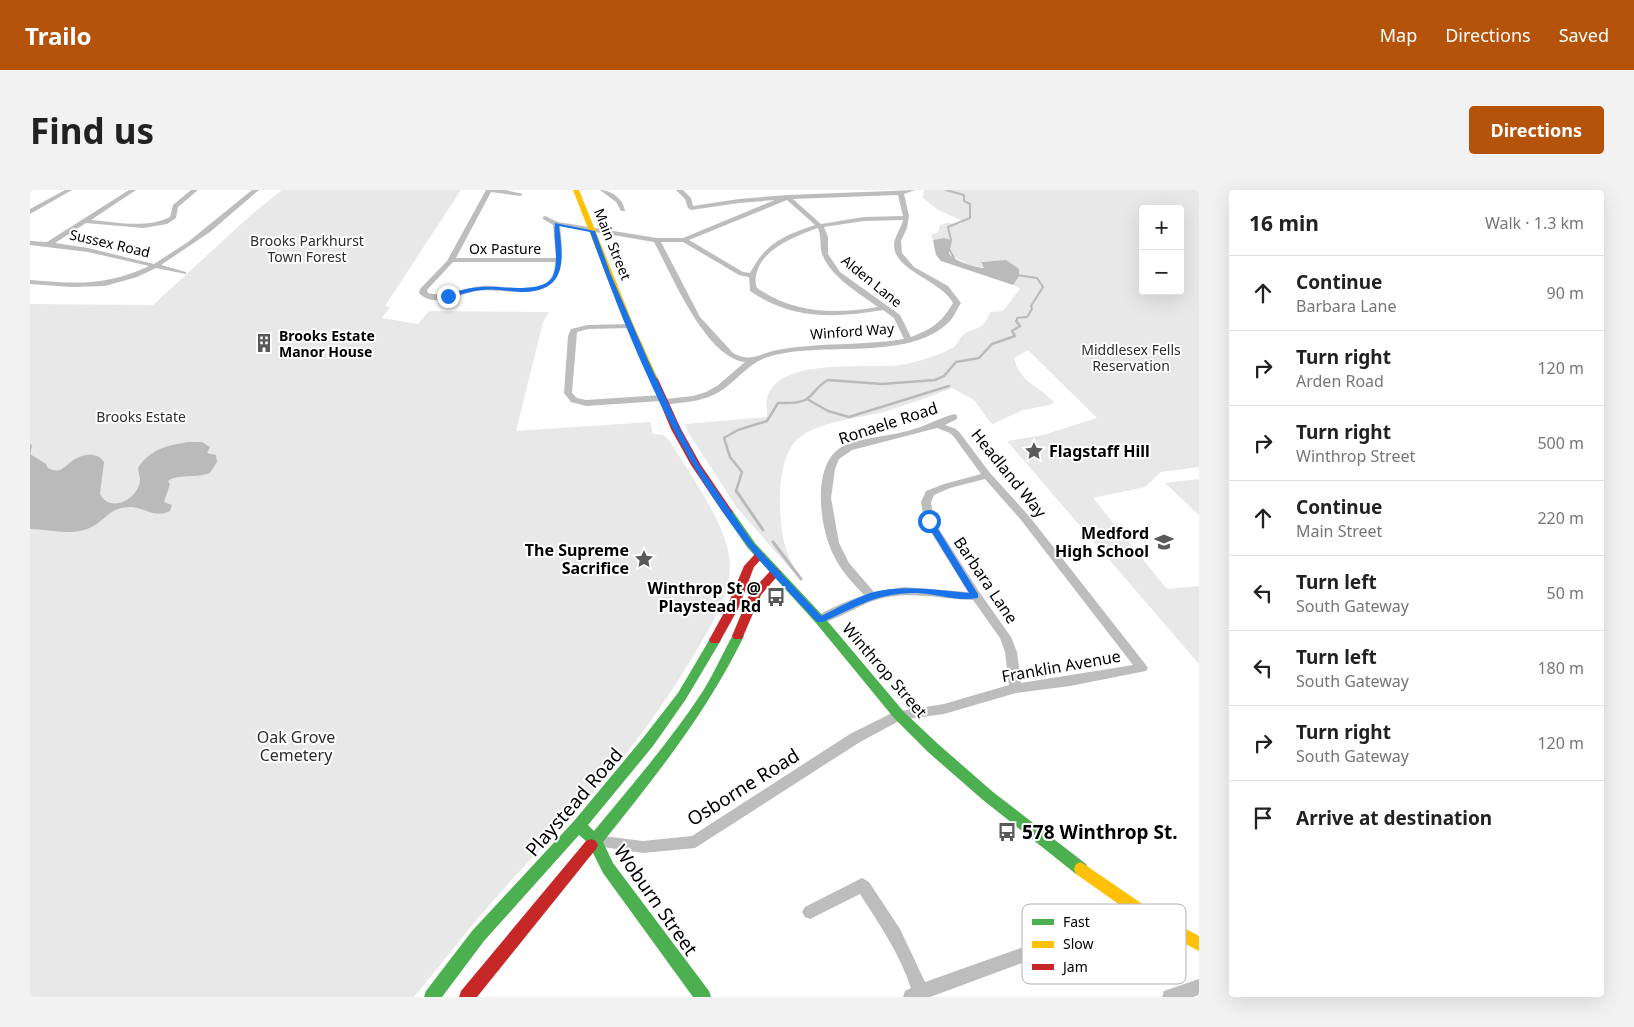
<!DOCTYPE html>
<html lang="en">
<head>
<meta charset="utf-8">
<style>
	body { margin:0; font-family:"Noto Sans",sans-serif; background:#f2f2f2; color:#222 }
	.controls { position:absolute; right:15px; top:15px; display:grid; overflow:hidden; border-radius:5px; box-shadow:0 5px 20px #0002 }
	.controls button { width:45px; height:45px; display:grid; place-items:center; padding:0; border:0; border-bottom:1px solid #e0e0e0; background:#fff; color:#222; font:25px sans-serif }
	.stop { position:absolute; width:15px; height:15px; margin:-11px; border:4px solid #1a73e8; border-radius:50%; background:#fff }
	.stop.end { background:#1a73e8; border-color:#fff; box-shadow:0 1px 5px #0008 }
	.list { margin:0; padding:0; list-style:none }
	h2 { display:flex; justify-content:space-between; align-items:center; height:65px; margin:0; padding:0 20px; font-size:21px }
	h2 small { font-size:16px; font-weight:400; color:#767676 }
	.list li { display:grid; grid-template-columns:32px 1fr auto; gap:15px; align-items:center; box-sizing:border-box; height:75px; padding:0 20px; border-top:1px solid #e0e0e0 }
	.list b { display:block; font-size:19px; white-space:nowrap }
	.list p { margin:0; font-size:16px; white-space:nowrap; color:#767676 }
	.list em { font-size:16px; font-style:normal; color:#767676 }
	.icon { flex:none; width:28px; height:28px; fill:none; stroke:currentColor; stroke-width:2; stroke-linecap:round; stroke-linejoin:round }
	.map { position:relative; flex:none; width:1169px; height:807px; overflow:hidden; border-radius:5px }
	header { display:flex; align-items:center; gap:30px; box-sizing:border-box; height:70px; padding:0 25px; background:#b45309; color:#fff }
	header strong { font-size:24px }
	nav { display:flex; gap:28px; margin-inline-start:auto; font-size:18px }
	.intro { display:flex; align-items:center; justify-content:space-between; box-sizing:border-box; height:120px; padding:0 30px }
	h1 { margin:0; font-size:35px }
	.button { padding:12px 22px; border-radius:5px; background:#b45309; color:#fff; font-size:18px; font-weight:700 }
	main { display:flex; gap:30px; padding:0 30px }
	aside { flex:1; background:#fff; border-radius:5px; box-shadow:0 5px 20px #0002 }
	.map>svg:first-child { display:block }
	.green { fill:#e8e8e8; fill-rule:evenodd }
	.water { fill:#bababa }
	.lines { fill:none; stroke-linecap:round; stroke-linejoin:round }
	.stream-far2 { stroke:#bababa; stroke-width:2 }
	.stream-far1 { stroke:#bababa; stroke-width:2.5 }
	.stream { stroke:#bababa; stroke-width:3 }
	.street { fill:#bdbdbd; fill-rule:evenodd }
	.fast { fill:#4caf50; fill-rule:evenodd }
	.slow { fill:#ffc107; fill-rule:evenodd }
	.jam { fill:#c62828; fill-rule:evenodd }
	.route { fill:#1a73e8 }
	.labels { text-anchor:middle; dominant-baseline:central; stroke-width:4; stroke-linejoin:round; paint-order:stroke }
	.far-park-label { font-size:14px; fill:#2d2d2d; stroke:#fff }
	.far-street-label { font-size:14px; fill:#000; stroke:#fff }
	.far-poi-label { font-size:14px; font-weight:bold; fill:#000; stroke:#fff; text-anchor:start }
	.street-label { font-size:16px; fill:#000; stroke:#fff }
	.poi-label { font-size:16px; font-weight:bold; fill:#000; stroke:#fff; text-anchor:end }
	.park-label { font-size:16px; fill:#2d2d2d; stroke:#fff }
	.near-street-label { font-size:19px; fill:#000; stroke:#fff }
	.near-poi-label { font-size:19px; font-weight:bold; fill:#000; stroke:#fff; text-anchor:start }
	.key { fill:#fff; stroke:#b2b2b2; stroke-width:1 }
	.key-label { font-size:14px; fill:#000 }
</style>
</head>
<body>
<header>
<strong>Trailo</strong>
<nav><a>Map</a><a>Directions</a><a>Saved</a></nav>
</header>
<div class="intro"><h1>Find us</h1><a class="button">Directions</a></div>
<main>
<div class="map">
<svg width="1169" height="807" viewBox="0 0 1169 807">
	<rect width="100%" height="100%" fill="#fff"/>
	<!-- green -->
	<g class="green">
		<path d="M252,0H431L355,116L360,117L352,128L388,134L399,121L519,122L513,132L486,241L620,232L623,244L633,245L639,250C659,283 699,336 700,375C700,406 683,432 668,458C637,511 600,562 559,608C527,643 492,677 461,713C434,744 410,776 384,807H0V114L123,115L222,24Z"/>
		<path d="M894,0H1169V277L1131,282L1115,297L1063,308L1137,399L1169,396V474L977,251L1013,245L1067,228L998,160L984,168C990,191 1005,194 1021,209L1024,212L1020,215L993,220L963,234L960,232L944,210L922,198C901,206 879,214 857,221C830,229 782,231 764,253C752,269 750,293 750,312C751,347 754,362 772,392L707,318L658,242L655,234L737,227C738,221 735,215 737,208C750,164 843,181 877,174C892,170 911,165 924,157C928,154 929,148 933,145C946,135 953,143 960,122L973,121L990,99L983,95L985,91L967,71H953L951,73L954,78L939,75L921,65L914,48L903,50L901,45L908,42L910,35L917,33L931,34L933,31L908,20L893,8ZM1113,19H1150V101H1113Z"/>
		<polygon points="1169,289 1169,325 1135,293"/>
	</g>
	<!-- water -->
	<g class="water">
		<path d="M914,48L921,50C922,54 919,60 919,63C921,70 946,78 954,78L951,72L976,70L989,79V86L983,95L911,71L906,65L903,50Z"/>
		<path d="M159,252H172L180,257L177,263L186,265L187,272L180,283C167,288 147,284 138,291L140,294L134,312L142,315L140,321C124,329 115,317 100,317C77,317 75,334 54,340C35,345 18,339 0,339V253L2,256L0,264L16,274L18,278C30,284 33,278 42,271C52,264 67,261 74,272L70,304C80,324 109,309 110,290C110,286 108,281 108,278C120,259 138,255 159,252Z"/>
	</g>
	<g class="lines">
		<!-- stream-far2 -->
		<g class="stream-far2">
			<polyline points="916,0 934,5 934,11 940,14 940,28 918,37 921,50 919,59 924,68"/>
			<polyline points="987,85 1007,88 1013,97 1001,116 1002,119 997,127 987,128 987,133"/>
		</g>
		<!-- stream-far1 -->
		<g class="stream-far1">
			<polyline points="777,209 798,221 819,227 919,196"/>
			<path d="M707,303L706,301L712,282L700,267L694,248L708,240L737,231L748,213C757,213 769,214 777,209C785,203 788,195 798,190L852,194L905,190L914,186L926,172L949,168L962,154L985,146L982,141L990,136L986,131"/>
		</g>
		<!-- stream -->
		<g class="stream">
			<polyline points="707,302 733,340"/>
			<polyline points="743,352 771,389"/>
		</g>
		<!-- street -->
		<g class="street">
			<polygon points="35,0 42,0 0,24 0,19"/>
			<path d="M99,0H106L61,30C86,32 116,39 140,27L143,15L161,0H168L148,17L146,28L137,34L113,38L56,33L25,53L58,58L124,74L158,52L222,0H229L180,42L131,75L156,82V84L126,78L107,87L75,96L42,97L0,94V90C47,94 76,96 119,76L58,62L0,55V51L17,52Z"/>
			<path d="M456,0H475L493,4L490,6L461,2L426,68H526L523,35L513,29V27L515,26L528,32L627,48H653L745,10L709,13L661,20L658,18L655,9L646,0H653L661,8L663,16L709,9L758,5L885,0L874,4L879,26L877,38L871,51L872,63L884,77L918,96L931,113C927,119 924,127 919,132C877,173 791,150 738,167C718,173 707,191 689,202C673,212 653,212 634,215L631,214V211L556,216L541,212L534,203L538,146L541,139L558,135L600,134L604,136L600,138L558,139L547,142L542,203L547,208L556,210L632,205L635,206L636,209L663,206L676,202L687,196L715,172C675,167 642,85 624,52L530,36C535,78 534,105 484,102C471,101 458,99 445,101C430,105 402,118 389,103L390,99L417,71ZM868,5L873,26L834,27L791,34L763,9ZM757,10L785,35C753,46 736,53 720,83L713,82L659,50ZM873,30C871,39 864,47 864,55C864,81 911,90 923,113C911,133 902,139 881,147L870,125L810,82L798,64V47L794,37L834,31ZM788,38C792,48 789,58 793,66C803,89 828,102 848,117C804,124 765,124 727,98C726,95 725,90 726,86C730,59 766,46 788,38ZM631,52H653L709,85L719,87L720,101C762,130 805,128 853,120L864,128L874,149C832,156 789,152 747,160C728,164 721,173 703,163L670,127ZM423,72H525C525,80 523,88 516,93C498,105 471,94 451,96C433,98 416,108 398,103L397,100Z"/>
			<path d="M570,0C582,0 594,10 595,21H591L586,12Z"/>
			<path d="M924,224L927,225V229L915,235L926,239L930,243L960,283L999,326L1116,475L1118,478L1116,481L1040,496L986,503L914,524L871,530L830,552L665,658L613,663L560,655L558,651L560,647L565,645L613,651L662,646L820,544L864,522L914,514L979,495L975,462L970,448L943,410C909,409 876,399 843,411C830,415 796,436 786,433L784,430C792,420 821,410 834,405C823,393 811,381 804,366C790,340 781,277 810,258C826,248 862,246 881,240C896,236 909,228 924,224ZM907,238L920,243L924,247L951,284L914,294L896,301L891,312L894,331L938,402L874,397L844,402L819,373L809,353L801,308L805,279L809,269L822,260ZM955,289L991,330L1103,475L991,493L987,462L981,447L950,403L904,331L901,312L904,305L920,298Z"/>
			<path d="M832,688L839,692L870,739L895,792L1112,715L1117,717L1120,722L1117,727L900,807H873L875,801L881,798C870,764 849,734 830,704L780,729L775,727L772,722L775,717Z"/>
			<polygon points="1169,789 1169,805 1163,807 1132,807 1134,801"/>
		</g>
		<!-- fast -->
		<g class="fast">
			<polygon points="698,319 702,320 725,353 794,427 874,522 908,554 963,602 1056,674 1058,679 1056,684 1051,686 1046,684 953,610 898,562 864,528 786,433 717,357 693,322"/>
			<path d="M708,442L714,446C677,522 626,586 573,652L583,673L679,801L681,807H663L573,683L562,661L556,659L554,655L556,651L549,645L454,751L412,807H394L396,801L442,741L544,631L613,548L648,503L681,447H689L691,450L656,509L623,556L558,635L564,641C602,595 641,550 673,501C685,482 693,462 704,443Z"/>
		</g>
		<!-- slow -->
		<g class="slow">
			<polygon points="543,0 549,0 604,136 628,189 627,191 624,192 620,189 596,136"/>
			<polygon points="1051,672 1124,722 1169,746 1169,761 1114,732 1046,684 1044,679 1046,674"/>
		</g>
		<!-- jam -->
		<g class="jam">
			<polygon points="624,186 628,189 651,239 671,275 703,322 702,324 694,324 661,275 641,239 620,189"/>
			<polygon points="730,362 735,365 724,377 708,419 689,453 681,453 679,450 696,419 714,376 726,363"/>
			<polygon points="746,378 751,382 731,405 712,449 704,449 702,446 720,403 742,379"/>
			<polygon points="561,649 566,651 568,655 566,659 447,807 429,807 431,801 556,651"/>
		</g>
	</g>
	<!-- route -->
	<path class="route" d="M525,33L565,41L581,85L618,170L650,239L669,275L723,353L791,426C807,418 824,409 840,403C872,394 907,400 939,403L895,331L899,328L903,331L948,404V408C929,412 907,404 887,403C850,402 825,417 793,432H787C764,407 739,383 718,356C645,264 600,152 560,42L529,36C533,68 538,100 495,102C481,102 466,98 452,100C441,101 429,105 418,107L415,106C424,101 442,97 453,97C470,95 518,106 524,83C529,66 523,50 525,33Z"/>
	<!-- icons -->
	<defs>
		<g id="building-bare" transform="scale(1.5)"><path d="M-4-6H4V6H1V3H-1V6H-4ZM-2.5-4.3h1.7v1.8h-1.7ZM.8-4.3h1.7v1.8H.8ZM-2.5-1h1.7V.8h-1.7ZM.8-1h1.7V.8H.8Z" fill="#595959" stroke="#fff" stroke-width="2.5" paint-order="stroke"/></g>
		<g id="sight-bare" transform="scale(1.5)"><path d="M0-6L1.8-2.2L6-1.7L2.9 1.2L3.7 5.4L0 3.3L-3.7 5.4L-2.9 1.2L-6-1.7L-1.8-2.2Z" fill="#595959" stroke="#fff" stroke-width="2.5" paint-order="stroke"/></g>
		<g id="school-bare" transform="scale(1.5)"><path d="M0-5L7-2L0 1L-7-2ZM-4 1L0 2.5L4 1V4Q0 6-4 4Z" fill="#595959" stroke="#fff" stroke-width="2.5" paint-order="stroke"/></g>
		<g id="bus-bare" transform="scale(1.5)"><path d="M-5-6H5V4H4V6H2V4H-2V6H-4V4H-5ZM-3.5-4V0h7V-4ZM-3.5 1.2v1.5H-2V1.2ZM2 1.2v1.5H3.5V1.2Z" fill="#595959" stroke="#fff" stroke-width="2.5" paint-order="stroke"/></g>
	</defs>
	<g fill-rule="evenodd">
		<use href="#building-bare" x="234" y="153"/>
		<use href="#sight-bare" x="1004" y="261"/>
		<use href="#school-bare" x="1134" y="352"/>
		<use href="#sight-bare" x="614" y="369"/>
		<use href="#bus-bare" x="746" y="407"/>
		<use href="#bus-bare" x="977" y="642"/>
	</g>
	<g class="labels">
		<!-- far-park labels -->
		<g class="far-park-label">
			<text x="277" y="50">Brooks Parkhurst<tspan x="277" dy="16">Town Forest</tspan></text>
			<text x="1101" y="159">Middlesex Fells<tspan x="1101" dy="16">Reservation</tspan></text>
			<text x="111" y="226">Brooks Estate</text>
		</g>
		<!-- far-street labels -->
		<g class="far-street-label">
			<text transform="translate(80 53) rotate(13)">Sussex Road</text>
			<text transform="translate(583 54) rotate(68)">Main Street</text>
			<text x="475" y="58">Ox Pasture</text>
			<text transform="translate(842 91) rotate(39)">Alden Lane</text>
			<text transform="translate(822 141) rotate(-4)">Winford Way</text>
		</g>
		<!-- far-poi labels -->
		<g class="far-poi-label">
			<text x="249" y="145">Brooks Estate<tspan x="249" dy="16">Manor House</tspan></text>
		</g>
		<!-- street labels -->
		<g class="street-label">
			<text transform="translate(858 233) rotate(-18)">Ronaele Road</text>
			<text transform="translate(979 283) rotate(51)">Headland Way</text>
			<text transform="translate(956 390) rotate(56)">Barbara Lane</text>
			<text transform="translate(1031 476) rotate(-10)">Franklin Avenue</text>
			<text transform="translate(855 480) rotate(49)">Winthrop Street</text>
		</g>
		<!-- poi labels -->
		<g class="poi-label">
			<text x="1019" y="261" text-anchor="start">Flagstaff Hill</text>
			<text x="1119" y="343">Medford<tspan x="1119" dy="18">High School</tspan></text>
			<text x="599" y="360">The Supreme<tspan x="599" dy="18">Sacrifice</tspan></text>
			<text x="731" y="398">Winthrop St @<tspan x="731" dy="18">Playstead Rd</tspan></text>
		</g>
		<!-- park labels -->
		<g class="park-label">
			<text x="266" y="547">Oak Grove<tspan x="266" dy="18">Cemetery</tspan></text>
		</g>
		<!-- near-street labels -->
		<g class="near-street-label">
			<text transform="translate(713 597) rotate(-32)">Osborne Road</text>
			<text transform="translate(544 612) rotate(-49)">Playstead Road</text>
			<text transform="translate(626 710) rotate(55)">Woburn Street</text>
		</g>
		<!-- near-poi labels -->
		<g class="near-poi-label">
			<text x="992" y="642">578 Winthrop St.</text>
		</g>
	</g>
	<!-- legend -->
	<rect x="992" y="714" width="164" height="80" rx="8" class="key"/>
	<rect x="1002" y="729" width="22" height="6" fill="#4caf50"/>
	<rect x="1002" y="751" width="22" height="7" fill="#ffc107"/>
	<rect x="1002" y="774" width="22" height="6" fill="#c62828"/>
	<g class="key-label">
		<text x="1033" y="737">Fast</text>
		<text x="1033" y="759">Slow</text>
		<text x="1033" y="782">Jam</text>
	</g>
</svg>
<div class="controls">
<button>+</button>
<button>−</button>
</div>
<div class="stop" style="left:899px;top:331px"></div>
<div class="stop end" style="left:418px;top:106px"></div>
</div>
<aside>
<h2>16 min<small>Walk · 1.3 km</small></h2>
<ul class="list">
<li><svg class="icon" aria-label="ahead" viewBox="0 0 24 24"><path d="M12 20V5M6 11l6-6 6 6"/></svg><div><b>Continue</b><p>Barbara Lane</p></div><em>90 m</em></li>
<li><svg class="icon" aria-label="right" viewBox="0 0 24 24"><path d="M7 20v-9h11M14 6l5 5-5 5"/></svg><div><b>Turn right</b><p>Arden Road</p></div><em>120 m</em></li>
<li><svg class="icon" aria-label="right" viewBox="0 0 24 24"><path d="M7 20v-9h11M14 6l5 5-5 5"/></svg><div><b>Turn right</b><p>Winthrop Street</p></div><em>500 m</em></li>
<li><svg class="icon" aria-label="ahead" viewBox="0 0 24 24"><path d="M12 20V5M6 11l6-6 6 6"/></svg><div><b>Continue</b><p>Main Street</p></div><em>220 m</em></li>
<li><svg class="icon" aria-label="left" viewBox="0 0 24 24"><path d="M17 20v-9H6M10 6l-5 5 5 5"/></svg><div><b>Turn left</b><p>South Gateway</p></div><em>50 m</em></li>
<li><svg class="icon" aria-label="left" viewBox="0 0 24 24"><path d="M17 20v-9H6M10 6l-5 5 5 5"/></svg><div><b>Turn left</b><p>South Gateway</p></div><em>180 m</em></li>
<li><svg class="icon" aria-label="right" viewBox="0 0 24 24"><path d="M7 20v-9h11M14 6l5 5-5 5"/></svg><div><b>Turn right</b><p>South Gateway</p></div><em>120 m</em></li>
<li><svg class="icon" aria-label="arrive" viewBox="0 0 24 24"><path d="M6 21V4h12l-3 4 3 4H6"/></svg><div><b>Arrive at destination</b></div></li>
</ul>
</aside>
</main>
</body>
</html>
